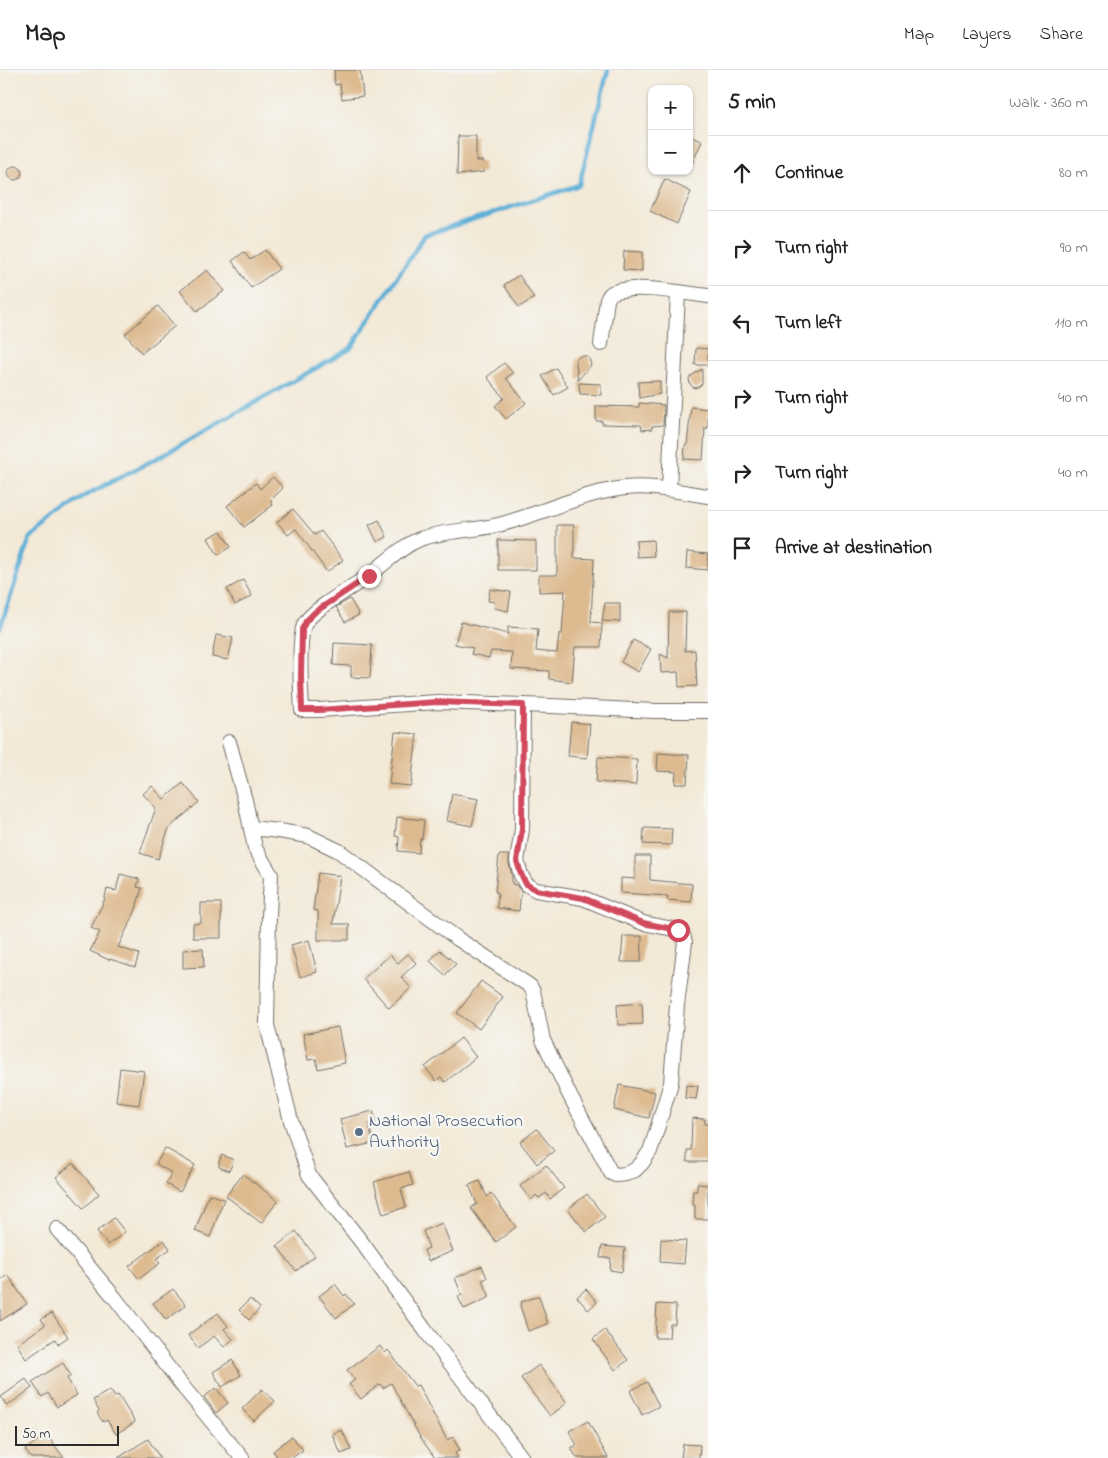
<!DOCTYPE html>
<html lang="en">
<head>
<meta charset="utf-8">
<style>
	body { margin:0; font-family:"Indie Flower",sans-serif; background:#f2f2f2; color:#222 }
	.controls { position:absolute; right:15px; top:15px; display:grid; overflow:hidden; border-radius:10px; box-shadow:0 1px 4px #0004 }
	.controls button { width:45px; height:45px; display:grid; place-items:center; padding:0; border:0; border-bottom:1px solid #e0e0e0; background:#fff; color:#222; font:25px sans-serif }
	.scale { position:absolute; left:15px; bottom:12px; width:104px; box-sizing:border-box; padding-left:5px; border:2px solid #2b2b2b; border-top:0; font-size:14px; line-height:18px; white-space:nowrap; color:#2b2b2b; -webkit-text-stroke:4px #f6f6f2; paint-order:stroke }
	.stop { position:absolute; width:15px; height:15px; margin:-11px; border:4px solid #d1495b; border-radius:50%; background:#fff }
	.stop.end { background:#d1495b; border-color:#fff; box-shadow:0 1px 5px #0008 }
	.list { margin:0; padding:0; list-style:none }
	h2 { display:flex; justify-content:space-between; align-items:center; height:65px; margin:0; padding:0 20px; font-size:21px }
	h2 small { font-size:16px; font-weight:400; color:#767676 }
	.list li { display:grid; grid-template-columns:32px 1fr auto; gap:15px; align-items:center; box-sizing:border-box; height:75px; padding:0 20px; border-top:1px solid #e0e0e0 }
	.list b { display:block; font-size:19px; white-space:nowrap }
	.list em { font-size:16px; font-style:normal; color:#767676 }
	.icon { flex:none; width:28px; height:28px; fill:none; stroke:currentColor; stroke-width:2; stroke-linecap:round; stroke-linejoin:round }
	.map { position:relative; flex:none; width:708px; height:1388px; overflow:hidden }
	header { display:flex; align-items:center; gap:30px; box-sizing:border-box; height:70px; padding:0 25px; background:#fff; border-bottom:1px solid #e0e0e0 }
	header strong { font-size:24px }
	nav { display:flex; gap:28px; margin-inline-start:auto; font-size:18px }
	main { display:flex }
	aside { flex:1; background:#fff }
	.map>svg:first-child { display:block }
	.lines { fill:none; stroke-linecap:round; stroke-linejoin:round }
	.stream { stroke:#5bafd7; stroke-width:4.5 }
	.building { fill:#ddba8f }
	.minor-casing { stroke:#716e67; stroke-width:16 }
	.minor { stroke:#fff; stroke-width:14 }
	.route { stroke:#d1495b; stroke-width:6 }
	.service-dot { fill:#5c6f8a; stroke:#f6f6f2; stroke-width:2 }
	.labels { text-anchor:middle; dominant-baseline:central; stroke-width:5; stroke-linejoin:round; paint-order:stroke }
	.service-label { font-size:18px; fill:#4e5e75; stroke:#f6f6f2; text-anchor:start }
</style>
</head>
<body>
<header>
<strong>Map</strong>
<nav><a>Map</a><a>Layers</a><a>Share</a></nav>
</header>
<main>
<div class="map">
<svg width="708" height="1388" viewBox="0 0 708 1388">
	<rect width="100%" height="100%" fill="#f6f6f2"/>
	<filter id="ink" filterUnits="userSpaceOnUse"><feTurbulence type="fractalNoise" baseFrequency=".02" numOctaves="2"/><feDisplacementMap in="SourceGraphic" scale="10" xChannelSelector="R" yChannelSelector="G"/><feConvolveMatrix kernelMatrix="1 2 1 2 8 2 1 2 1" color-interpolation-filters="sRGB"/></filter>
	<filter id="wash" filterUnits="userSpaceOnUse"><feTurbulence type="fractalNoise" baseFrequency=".0096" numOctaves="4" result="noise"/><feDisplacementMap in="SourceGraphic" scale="20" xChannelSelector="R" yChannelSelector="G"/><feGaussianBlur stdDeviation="1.12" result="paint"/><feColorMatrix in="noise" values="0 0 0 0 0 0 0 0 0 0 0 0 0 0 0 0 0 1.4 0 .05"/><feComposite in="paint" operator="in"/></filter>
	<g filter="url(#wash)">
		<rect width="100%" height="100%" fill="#f3e9d7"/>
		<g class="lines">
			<!-- stream -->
			<polyline class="stream" points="0,558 30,468 86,425 159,387 350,279 425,165 579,115 608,0"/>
		</g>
		<g id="blocks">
			<!-- building -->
			<g class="building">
				<polygon points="334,0 360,0 363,26 342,29 340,14 335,15"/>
				<polygon points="458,66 476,66 476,91 483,91 484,102 457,105"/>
				<polygon points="689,66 702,71 689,101"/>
				<circle cx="15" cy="103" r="7"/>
				<polygon points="665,109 691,122 677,154 650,141"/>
				<polygon points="265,180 279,199 251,218 232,191 244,182 250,190"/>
				<polygon points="624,181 642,182 642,201 623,200"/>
				<polygon points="207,200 224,221 197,241 180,221"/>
				<polygon points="519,205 534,228 519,237 504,215"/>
				<polygon points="158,236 175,256 142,283 125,264"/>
				<polygon points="696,278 708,279 708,295 695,295"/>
				<polygon points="580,286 586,286 589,288 591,295 578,310 576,293 576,290"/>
				<polygon points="504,293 513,303 506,308 526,333 506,349 495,336 504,328 487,307"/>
				<polygon points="556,298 568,317 554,325 542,306"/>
				<polygon points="702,299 702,314 698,317 694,318 690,314 689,309 691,306"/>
				<polygon points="660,311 660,324 639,328 638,312"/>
				<polygon points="579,313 601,314 601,325 580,324"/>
				<polygon points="639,333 664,335 663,355 652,356 652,359 642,360 641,355 602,354 602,351 596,351 596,336 639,337"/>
				<polygon points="691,337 708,339 708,358 705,358 703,390 684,389 685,375 687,375"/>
				<polygon points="273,407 283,418 270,431 273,435 244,457 227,436 256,413 260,419"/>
				<polygon points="293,439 315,465 321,461 343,490 327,502 296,459 288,465 277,452"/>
				<polygon points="379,450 387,467 377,472 369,455"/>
				<polygon points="557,455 574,455 574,488 594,489 591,552 602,553 601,577 575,577 572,612 549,609 549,601 511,599 512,582 491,581 489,588 471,584 473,578 455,574 461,552 508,564 508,557 538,559 536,581 557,583 559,564 562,564 565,521 539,522 539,505 557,505"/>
				<polygon points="221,461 231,477 218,485 208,468"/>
				<polygon points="498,470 536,471 536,500 498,500"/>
				<polygon points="653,470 654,486 637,487 636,471"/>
				<polygon points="687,482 708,484 708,500 686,498"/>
				<polygon points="243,510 252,526 235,535 227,519"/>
				<polygon points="490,519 511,522 508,541 494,538 495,532 488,531"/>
				<polygon points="350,529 359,545 345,552 336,537"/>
				<polygon points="605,533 620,533 620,552 602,551"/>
				<polygon points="669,542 686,542 685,581 695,580 697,616 679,617 678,602 661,603 660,584 668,588"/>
				<polygon points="216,565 233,568 228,590 212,587"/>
				<polygon points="633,570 651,579 638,602 621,592"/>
				<polygon points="334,573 372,575 370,608 351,607 351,596 333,595"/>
				<polygon points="571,652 590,654 587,688 568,686"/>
				<polygon points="395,662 417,664 411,716 389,714"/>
				<polygon points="658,683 689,685 687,714 675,714 676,702 657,701"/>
				<polygon points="598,687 637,689 636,715 596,712"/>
				<polygon points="183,713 199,732 169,758 158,789 140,783 156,738 143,724 152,716 164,729"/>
				<polygon points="452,724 478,729 472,756 447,751"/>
				<polygon points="397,747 424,750 422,769 420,769 419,783 398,781 399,767 395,766"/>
				<polygon points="644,758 672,759 671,775 643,774"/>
				<polygon points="499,785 509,785 509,793 512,806 512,814 516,815 521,821 519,841 497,838 498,822 495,822"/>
				<polygon points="635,786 650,786 650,810 692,814 691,832 667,830 668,826 621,823 621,808 635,809"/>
				<polygon points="318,803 340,806 333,854 349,854 349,870 318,870 318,841 313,840"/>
				<polygon points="120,804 139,809 137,817 142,818 135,842 118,877 139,884 135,897 110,889 109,890 90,881 100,862 91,858 104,831 107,819 116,821"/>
				<polygon points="201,833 221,833 221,868 193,868 193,854 201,853"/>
				<polygon points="623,866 642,866 641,892 621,892"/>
				<polygon points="309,870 317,902 300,907 291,875"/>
				<polygon points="203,879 204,897 183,898 183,880"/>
				<polygon points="440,880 456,894 445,905 430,891"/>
				<polygon points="408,884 416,893 401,907 411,918 389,938 363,909 390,885 398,893"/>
				<polygon points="481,911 503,927 479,959 457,943"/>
				<polygon points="642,933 643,954 618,955 617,935"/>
				<polygon points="338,957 345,993 318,999 316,989 308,990 303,964"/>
				<polygon points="461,968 476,987 445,1012 441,1007 436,1011 425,997"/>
				<polygon points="120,998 144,1001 139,1035 116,1032"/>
				<polygon points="619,1015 655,1022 649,1048 614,1040"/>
				<polygon points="686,1015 698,1016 696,1029 685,1028"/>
				<polygon points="373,1041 376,1052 369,1054 373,1073 347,1079 340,1049"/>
				<polygon points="692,1048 705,1049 705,1054 708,1054 708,1092 687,1092 687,1080 691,1080"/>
				<polygon points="537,1059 554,1081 537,1094 520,1072"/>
				<polygon points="165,1078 195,1095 180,1122 166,1114 172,1103 156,1094"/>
				<polygon points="222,1085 234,1090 229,1101 219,1097 219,1092"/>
				<polygon points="73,1093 99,1124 83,1138 56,1107"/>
				<polygon points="546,1095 564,1118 550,1129 546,1123 539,1128 536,1125 531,1130 520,1116"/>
				<polygon points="409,1102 413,1115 401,1119 406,1137 383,1144 374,1112"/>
				<polygon points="243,1104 278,1131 261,1153 226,1126"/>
				<polygon points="480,1111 487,1127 491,1123 516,1157 496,1172 471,1138 477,1134 469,1115"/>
				<polygon points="697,1114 708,1115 708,1149 695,1149 695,1135 692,1135 693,1121 697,1121"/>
				<polygon points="209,1124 224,1129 210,1167 195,1161"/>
				<polygon points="587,1124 605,1147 586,1162 568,1139"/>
				<polygon points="114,1148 125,1162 108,1175 97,1161"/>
				<polygon points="442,1153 453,1181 428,1191 424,1180 429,1178 423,1161"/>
				<polygon points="296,1161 315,1186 296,1201 277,1176"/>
				<polygon points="661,1169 686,1171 684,1194 660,1192"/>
				<polygon points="164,1170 170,1179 156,1189 160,1193 139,1209 129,1196"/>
				<polygon points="602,1176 625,1178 622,1202 610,1200 611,1188 600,1188"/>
				<polygon points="482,1196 487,1208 482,1210 490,1227 464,1239 458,1227 462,1225 455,1208"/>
				<polygon points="8,1205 27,1234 0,1251 0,1210"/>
				<polygon points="335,1214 344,1226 346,1224 354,1234 336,1248 319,1226"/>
				<polygon points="173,1219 186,1235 166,1250 153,1233"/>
				<polygon points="586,1219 597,1232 588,1240 577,1227"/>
				<polygon points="539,1226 548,1254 528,1261 520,1235 522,1234 521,1232"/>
				<polygon points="250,1229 260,1238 249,1250 239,1240"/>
				<polygon points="657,1234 676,1235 675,1254 670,1254 669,1268 655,1268"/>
				<polygon points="52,1243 68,1267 58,1274 55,1269 26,1289 17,1274 45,1255 41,1249"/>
				<polygon points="218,1243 228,1256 224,1259 233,1269 224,1277 214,1266 198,1278 188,1265"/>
				<polygon points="605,1260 628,1290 615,1300 593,1269"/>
				<polygon points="380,1276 385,1283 388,1280 415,1316 418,1315 447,1370 452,1367 460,1380 455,1383 458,1388 435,1388 420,1367 391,1313 383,1318 380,1314 361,1329 349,1314 355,1310 347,1300"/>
				<polygon points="232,1290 241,1305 222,1317 213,1302"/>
				<polygon points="63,1293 71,1306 67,1308 77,1325 57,1337 48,1323 42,1327 32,1312"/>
				<polygon points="539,1295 567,1333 550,1346 521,1308"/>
				<polygon points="26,1309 32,1318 7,1336 1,1327"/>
				<polygon points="647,1312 659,1336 642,1345 630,1321"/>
				<polygon points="216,1318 228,1333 216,1343 204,1327"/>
				<polygon points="262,1319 275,1331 254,1351 242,1339"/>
				<polygon points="110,1320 115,1327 118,1325 135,1352 116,1364 107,1350 103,1352 97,1343 99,1341 93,1330"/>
				<polygon points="588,1351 608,1388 577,1388 571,1378 577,1375 569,1361"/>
				<polygon points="342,1360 351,1380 341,1384 332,1364"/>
				<polygon points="46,1364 64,1388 31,1388 25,1380"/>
				<polygon points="292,1366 303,1380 292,1388 278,1388 273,1381"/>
				<polygon points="148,1369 160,1388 118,1388"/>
				<polygon points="683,1374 700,1375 699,1388 681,1388"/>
			</g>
		</g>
	</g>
	<g filter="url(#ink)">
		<use href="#blocks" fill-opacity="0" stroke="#716e67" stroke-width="1"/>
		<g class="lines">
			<!-- minor casing -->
			<g class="minor-casing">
				<g id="minor">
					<path d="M601,274L607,230C609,226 610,223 614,222C638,214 683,223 708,226"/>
					<polyline points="669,419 678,222"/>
					<path d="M708,426C681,422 653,415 625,418C582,423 541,444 498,455C473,461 445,460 420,469C400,477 385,494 368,506C353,517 313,539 305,553C298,565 301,624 302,640H319L437,632L551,636L654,641H708"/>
					<polyline points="229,672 245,730 255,778 271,805 269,846 267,955 291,1051 309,1105 363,1174 425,1260 522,1388"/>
					<polyline points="251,758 279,761 308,766 339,781 458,869 530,916 533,921 543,970 570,1026 611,1103 616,1105 626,1104 635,1100 642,1093 650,1081 655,1066 671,1013 677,935 685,872 683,865 678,860 643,853 583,828 536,820 526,814 521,805 517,791 522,759 523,635"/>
					<polyline points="57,1159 115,1228 184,1318 242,1388"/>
				</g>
			</g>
			<!-- minor -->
			<use href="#minor" class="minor"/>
		</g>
	</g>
	<g class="lines" filter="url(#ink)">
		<!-- route -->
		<polyline class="route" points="369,506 315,542 306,551 302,559 301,606 302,640 319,640 437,632 523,635 522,759 517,791 521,804 526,814 536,820 583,828 643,853 678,860"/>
	</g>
	<!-- markers -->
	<circle class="service-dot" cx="359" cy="1062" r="5"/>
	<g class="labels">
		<!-- service labels -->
		<g class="service-label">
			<text x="369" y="1052">National Prosecution<tspan x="369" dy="21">Authority</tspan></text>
		</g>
	</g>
</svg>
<div class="controls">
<button>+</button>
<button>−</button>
</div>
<div class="scale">50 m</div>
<div class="stop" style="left:678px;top:860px"></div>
<div class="stop end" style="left:369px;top:506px"></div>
</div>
<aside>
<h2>5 min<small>Walk · 360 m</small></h2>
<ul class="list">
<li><svg class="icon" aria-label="ahead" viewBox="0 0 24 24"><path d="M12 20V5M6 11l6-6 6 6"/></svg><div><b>Continue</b></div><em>80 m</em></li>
<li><svg class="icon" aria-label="right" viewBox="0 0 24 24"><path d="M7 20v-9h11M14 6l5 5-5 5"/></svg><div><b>Turn right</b></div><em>90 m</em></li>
<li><svg class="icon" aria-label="left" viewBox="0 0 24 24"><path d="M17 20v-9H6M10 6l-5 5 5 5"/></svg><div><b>Turn left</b></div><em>110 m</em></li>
<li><svg class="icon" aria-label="right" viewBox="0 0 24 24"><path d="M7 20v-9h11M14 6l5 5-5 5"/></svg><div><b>Turn right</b></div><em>40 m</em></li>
<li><svg class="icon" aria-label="right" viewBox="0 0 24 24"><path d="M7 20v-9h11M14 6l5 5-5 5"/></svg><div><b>Turn right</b></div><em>40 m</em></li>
<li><svg class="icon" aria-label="arrive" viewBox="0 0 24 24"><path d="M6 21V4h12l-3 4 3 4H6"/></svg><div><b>Arrive at destination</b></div></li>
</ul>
</aside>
</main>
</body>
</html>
